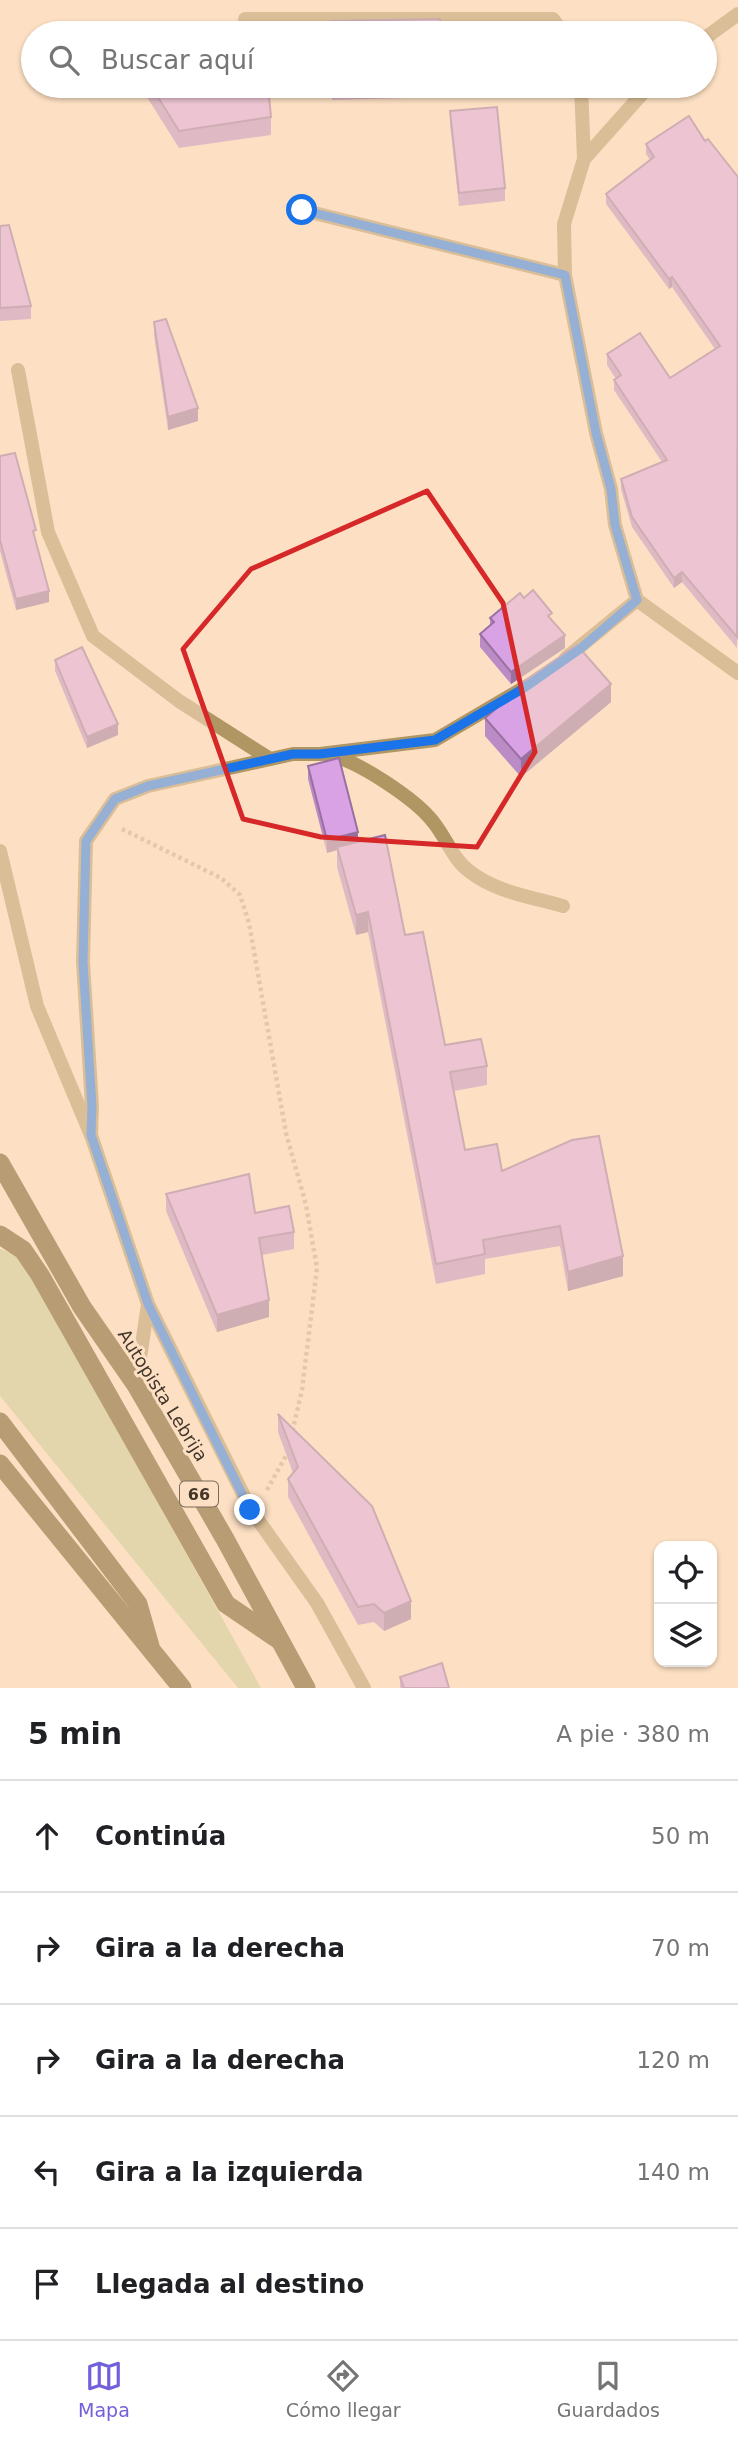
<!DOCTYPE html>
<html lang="es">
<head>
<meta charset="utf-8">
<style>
	body { margin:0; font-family:"DejaVu Sans",sans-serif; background:#f6f6f6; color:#202124 }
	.controls { position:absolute; right:21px; bottom:21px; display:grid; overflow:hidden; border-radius:14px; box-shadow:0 2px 5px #0004 }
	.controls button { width:63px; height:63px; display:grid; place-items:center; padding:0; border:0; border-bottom:2px solid #e0e0e0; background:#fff; color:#202124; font:35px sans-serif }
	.stop { position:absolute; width:21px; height:21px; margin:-16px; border:5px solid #1a73e8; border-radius:50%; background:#fff }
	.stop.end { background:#1a73e8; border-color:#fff; box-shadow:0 2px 7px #0008 }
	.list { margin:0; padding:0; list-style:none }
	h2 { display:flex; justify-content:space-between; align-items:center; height:91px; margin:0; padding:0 28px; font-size:30px }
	h2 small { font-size:23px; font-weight:400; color:#757577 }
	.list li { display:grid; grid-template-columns:46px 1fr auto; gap:21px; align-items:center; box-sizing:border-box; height:112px; padding:0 28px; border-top:2px solid #e0e0e0 }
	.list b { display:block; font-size:26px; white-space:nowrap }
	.list em { font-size:23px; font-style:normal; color:#757577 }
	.icon { flex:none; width:38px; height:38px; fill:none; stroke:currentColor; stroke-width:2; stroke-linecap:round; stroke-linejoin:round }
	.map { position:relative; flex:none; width:738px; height:1688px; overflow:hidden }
	.search { position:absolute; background:#fff; box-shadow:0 2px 5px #0004; left:21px; right:21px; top:21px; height:77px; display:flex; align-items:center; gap:18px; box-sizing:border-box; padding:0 24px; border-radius:38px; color:#757577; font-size:26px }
	.sheet { height:651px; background:#fff }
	nav { display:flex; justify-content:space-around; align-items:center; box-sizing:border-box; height:98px; border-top:2px solid #e0e0e0; background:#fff; font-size:19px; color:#757577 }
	nav a { display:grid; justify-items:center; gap:4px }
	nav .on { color:#7260da }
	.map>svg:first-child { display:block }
	.green { fill:#c6ca90 }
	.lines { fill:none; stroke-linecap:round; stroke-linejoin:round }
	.path { stroke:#c3ac94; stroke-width:4.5; stroke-dasharray:3.5 3.5; stroke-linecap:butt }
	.minor { stroke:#af9662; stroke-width:14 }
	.trunk { stroke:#644c15; stroke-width:19 }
	.wall { fill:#bb8bc5 }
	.shaded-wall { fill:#9871a0 }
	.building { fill:#d9a2e5; stroke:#9871a0; stroke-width:2 }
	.route { stroke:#1a73e8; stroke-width:9 }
	.marked { fill:none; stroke:#d62828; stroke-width:5; stroke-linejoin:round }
	.labels { text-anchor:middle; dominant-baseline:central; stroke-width:6; stroke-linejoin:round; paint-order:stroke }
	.shield { fill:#fde0c3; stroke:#7b6a59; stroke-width:2 }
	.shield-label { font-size:16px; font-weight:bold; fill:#43372c }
	.street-label { font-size:18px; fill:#43372c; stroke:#fde0c3 }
</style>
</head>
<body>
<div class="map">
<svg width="738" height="1688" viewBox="0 0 738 1688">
	<rect width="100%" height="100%" fill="#fde0c3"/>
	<!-- green -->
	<polygon class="green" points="0,1249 16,1254 40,1290 261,1688 238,1688 0,1396"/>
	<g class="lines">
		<!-- path -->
		<g class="path">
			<polyline points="122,829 221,878 240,895 249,923 286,1133 306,1205 317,1268 302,1390 292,1433"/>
			<polyline points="267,1490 288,1452"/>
		</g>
		<!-- minor -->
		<g class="minor">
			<polyline points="245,19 553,19 563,33"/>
			<polyline points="705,38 738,14"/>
			<polyline points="581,86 584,159 564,224 565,275 596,433 611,489 615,525 637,600 738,673"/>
			<polyline points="584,159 649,86"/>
			<polyline points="302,210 565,275"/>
			<polyline points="18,370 48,532 93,636 179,701 270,759"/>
			<polyline points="566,658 637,600"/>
			<path d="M328,755C356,759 417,800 434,823C446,838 453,859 469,871C495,892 532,897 563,906"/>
			<polyline points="0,851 37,1006 91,1135 148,1304 136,1385"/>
			<polyline points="91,1135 92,1106 83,962 86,841 115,799 148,786 293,754 320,754 435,740 527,686"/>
			<polyline points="148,1304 251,1510 317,1603 364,1688"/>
		</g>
		<!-- trunk -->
		<g class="trunk">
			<polyline points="0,1163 82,1307 136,1385 225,1539 306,1688"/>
			<polyline points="0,1235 23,1250 40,1275 226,1604 279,1640"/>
			<polyline points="0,1422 138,1604 150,1646"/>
			<polyline points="0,1464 182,1688"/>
		</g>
	</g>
	<!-- wall -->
	<g class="wall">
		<polygon points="140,86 268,86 271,117 271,135 179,148"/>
		<polygon points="332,86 441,86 441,97 332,100"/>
		<polygon points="450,111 505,188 505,201 459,206 450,124"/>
		<polygon points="705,141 738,177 737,648 682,582 674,588 632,527 621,489 621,479 662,462 614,390 614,380 616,379 607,365 607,354 670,378 715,349 672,287 669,289 606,204 606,194 650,160 646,154 646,144"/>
		<polygon points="0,226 31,306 31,319 0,321"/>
		<polygon points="154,322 198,421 168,430 154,335"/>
		<polygon points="0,456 36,541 49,602 16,610 0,551"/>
		<polygon points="524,598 552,619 565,648 511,684 480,647 480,634 490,625 490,618"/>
		<polygon points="55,660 118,735 87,748 55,671"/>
		<polygon points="523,682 611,702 521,777 485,736 485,718 523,686"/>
		<polygon points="308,766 358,842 405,935 445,1045 487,1066 487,1085 454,1091 465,1150 502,1171 623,1276 568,1291 560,1246 485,1259 485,1274 436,1284 368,932 356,935 337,867 337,850 327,853 308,779"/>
		<polygon points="166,1194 255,1213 294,1232 294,1249 262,1255 269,1317 217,1332 166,1211"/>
		<polygon points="278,1414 411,1619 384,1631 374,1622 358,1625 288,1497 288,1479 293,1473 278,1432"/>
		<polygon points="400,1677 449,1688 400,1688"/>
	</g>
	<!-- shaded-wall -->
	<g class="shaded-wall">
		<polygon points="672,277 672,287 669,289 669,279"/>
		<polygon points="198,408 198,421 168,430 168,417"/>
		<polygon points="682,572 682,582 674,588 674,578"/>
		<polygon points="49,591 49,602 16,610 16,599"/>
		<polygon points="565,635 565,648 511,684 511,672"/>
		<polygon points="611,684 611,702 521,777 521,759"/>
		<polygon points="118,724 118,735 87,748 87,737"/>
		<polygon points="358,832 358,845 337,847 337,850 327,853 327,840"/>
		<polygon points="368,912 368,932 356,935 356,915"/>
		<polygon points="623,1256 623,1276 568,1291 568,1272"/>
		<polygon points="269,1300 269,1317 217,1332 217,1315"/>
		<polygon points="411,1601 411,1619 384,1631 384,1613"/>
	</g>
	<!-- building -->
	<g class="building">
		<polygon points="440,19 440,33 331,33 331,21"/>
		<polygon points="151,86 268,86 271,117 179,131"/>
		<polygon points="497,107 505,188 459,193 450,111"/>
		<polygon points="689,116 705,141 708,139 738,177 737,637 682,572 674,578 632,517 621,479 667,460 614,380 621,375 607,354 640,333 670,378 720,346 672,277 669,279 606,194 654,157 646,144"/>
		<polygon points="9,225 31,306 0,308 0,226"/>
		<polygon points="166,319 198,408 168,417 154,322"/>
		<polygon points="15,453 36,530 33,531 49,591 16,599 0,540 0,456"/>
		<polygon points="533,590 552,613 548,616 565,635 511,672 480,634 494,622 490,618 520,593 524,598"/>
		<polygon points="577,645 611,684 521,759 485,718 525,684 523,682"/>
		<polygon points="82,647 118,724 87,737 55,660"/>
		<polygon points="339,758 358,832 327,840 308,766"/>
		<polygon points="385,835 405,935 423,932 445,1045 481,1039 487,1066 450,1072 465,1150 497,1144 502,1171 572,1140 599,1136 623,1256 568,1272 560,1226 483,1240 485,1254 436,1264 368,912 356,915 337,847"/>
		<polygon points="249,1174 255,1213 289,1206 294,1232 259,1238 269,1300 217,1315 166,1194"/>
		<polygon points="278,1414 372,1506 411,1601 384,1613 374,1604 358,1607 288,1479 298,1467"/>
		<polygon points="442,1663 449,1688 404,1688 400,1677"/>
	</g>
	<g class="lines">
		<!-- route -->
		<polyline class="route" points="250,1510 148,1304 91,1135 92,1106 83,962 86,841 115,799 148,786 293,754 320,754 435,740 524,688 580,649 637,600 615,525 611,489 596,433 565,275 302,210"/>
	</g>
	<!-- marked area -->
	<path d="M0 0H738V1688H0ZM427,491L503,603L535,752L477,847L321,837L243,819L183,649L251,569Z" fill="#fde0c3" fill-opacity=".55" fill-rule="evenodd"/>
	<path class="marked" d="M427,491L503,603L535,752L477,847L321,837L243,819L183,649L251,569Z"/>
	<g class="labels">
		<!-- shield labels -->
		<rect class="shield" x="180" y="1481.5" width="38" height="25" rx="5"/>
		<g class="shield-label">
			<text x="199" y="1494">66</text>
		</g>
		<!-- street labels -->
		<g class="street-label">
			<text transform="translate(163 1395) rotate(58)">Autopista Lebrija</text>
		</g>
	</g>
</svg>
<div class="controls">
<button><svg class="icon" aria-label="locate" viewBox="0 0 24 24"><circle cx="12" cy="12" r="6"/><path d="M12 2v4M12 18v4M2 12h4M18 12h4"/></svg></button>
<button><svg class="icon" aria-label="layers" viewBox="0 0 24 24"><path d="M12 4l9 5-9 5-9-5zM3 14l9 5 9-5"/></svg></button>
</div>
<div class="stop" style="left:302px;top:210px"></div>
<div class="stop end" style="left:250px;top:1510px"></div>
<div class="search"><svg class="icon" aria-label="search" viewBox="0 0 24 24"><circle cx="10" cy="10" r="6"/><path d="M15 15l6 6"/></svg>Buscar aquí</div>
</div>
<section class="sheet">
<h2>5 min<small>A pie · 380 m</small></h2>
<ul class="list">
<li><svg class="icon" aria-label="ahead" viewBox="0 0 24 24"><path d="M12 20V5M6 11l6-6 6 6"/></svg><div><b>Continúa</b></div><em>50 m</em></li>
<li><svg class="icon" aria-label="right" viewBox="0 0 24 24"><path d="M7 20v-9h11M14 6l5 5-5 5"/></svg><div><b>Gira a la derecha</b></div><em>70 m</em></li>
<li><svg class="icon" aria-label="right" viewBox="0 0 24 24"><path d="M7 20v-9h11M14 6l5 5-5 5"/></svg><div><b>Gira a la derecha</b></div><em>120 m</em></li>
<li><svg class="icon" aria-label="left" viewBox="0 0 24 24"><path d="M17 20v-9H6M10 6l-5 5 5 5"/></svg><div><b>Gira a la izquierda</b></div><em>140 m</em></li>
<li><svg class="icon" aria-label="arrive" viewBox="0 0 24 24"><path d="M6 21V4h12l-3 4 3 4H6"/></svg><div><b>Llegada al destino</b></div></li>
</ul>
</section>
<nav>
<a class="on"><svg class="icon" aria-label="map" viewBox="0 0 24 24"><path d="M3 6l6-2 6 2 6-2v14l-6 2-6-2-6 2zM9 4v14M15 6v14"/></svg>Mapa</a>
<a><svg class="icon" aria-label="directions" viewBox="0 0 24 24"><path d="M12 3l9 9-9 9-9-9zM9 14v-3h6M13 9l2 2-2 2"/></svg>Cómo llegar</a>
<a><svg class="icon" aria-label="saved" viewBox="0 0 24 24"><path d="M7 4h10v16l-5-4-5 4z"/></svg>Guardados</a>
</nav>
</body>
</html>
